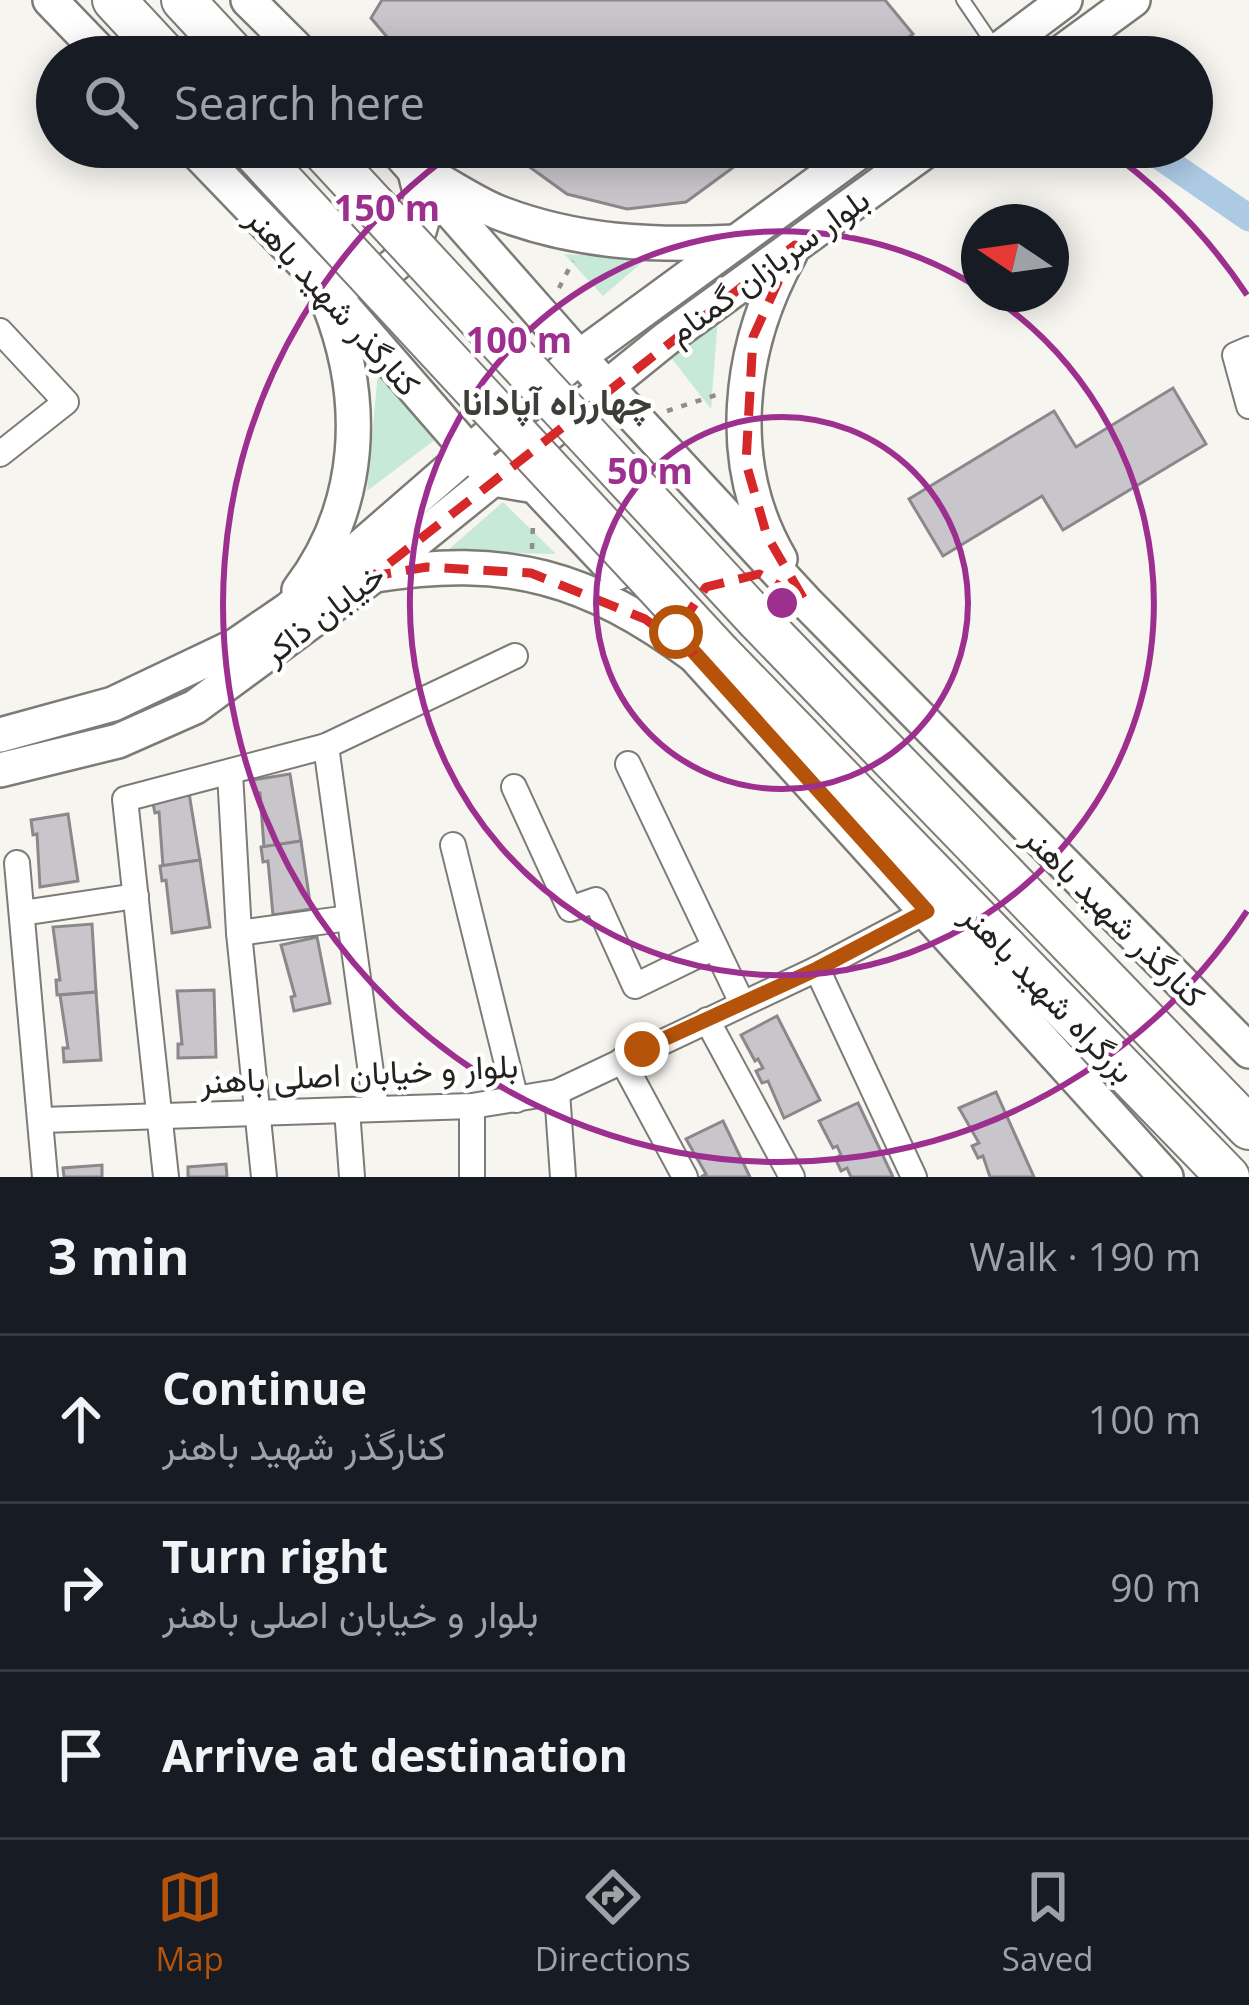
<!DOCTYPE html>
<html lang="en">
<head>
<meta charset="utf-8">
<style>
	body { margin:0; font-family:"Open Sans",Vazirmatn,sans-serif; background:#20242c; color:#f1f3f6 }
	.compass { position:absolute; left:961px; top:204px; width:108px; height:108px; border-radius:50%; background:#171b24; box-shadow:0 6px 30px #0003; rotate:283deg }
	.stop { position:absolute; width:36px; height:36px; margin:-27px; border:9px solid #b45309; border-radius:50%; background:#fff }
	.stop.end { background:#b45309; border-color:#fff; box-shadow:0 3px 12px #0008 }
	.list { margin:0; padding:0; list-style:none }
	h2 { display:flex; justify-content:space-between; align-items:center; height:156px; margin:0; padding:0 48px; font-size:51px }
	h2 small { font-size:39px; font-weight:400; color:#9ea1a6 }
	.list li { display:grid; grid-template-columns:78px 1fr auto; gap:36px; align-items:center; box-sizing:border-box; height:168px; padding:0 48px; border-top:3px solid #363941 }
	.list b { display:block; font-size:45px; white-space:nowrap }
	.list p { margin:0; font-size:39px; white-space:nowrap; color:#9ea1a6 }
	.list em { font-size:39px; font-style:normal; color:#9ea1a6 }
	.icon { flex:none; width:66px; height:66px; fill:none; stroke:currentColor; stroke-width:2; stroke-linecap:round; stroke-linejoin:round }
	.map { position:relative; flex:none; width:1249px; height:1177px; overflow:hidden }
	.search { position:absolute; background:#171b24; box-shadow:0 6px 30px #0003; left:36px; right:36px; top:36px; height:132px; display:flex; align-items:center; gap:30px; box-sizing:border-box; padding:0 42px; border-radius:66px; color:#9ea1a6; font-size:45px }
	.sheet { height:660px; background:#171b24 }
	nav { display:flex; justify-content:space-around; align-items:center; box-sizing:border-box; height:168px; border-top:3px solid #363941; background:#171b24; font-size:33px; color:#9ea1a6 }
	nav a { display:grid; justify-items:center; gap:6px }
	nav .on { color:#b45309 }
	.map>svg:first-child { display:block }
	.green { fill:#c7e9d8 }
	.lines { fill:none; stroke-linecap:round; stroke-linejoin:round }
	.canal { stroke:#accae4; stroke-width:27 }
	.building { fill:#c9c6cb; stroke:#8b888c; stroke-width:3 }
	.lane-casing { stroke:#7d7b77; stroke-width:16 }
	.street-casing { stroke:#7d7b77; stroke-width:28 }
	.secondary-casing { stroke:#7d7b77; stroke-width:38 }
	.highway-casing { stroke:#7d7b77; stroke-width:46 }
	.path { stroke:#908e8b; stroke-width:4.5; stroke-dasharray:6 9; stroke-linecap:butt }
	.lane { stroke:#fff; stroke-width:12 }
	.street { stroke:#fff; stroke-width:24 }
	.secondary { stroke:#fff; stroke-width:33 }
	.highway { stroke:#fff; stroke-width:42 }
	.highway-bridge-casing { stroke:#7d7b77; stroke-width:46; stroke-linecap:butt }
	.highway-bridge { stroke:#fff; stroke-width:42 }
	.route { stroke:#b45309; stroke-width:15 }
	.marked { fill:none; stroke:#d62828; stroke-width:9; stroke-dasharray:24 15; stroke-linejoin:round }
	.ring { fill:none; stroke:#9d2f8e; stroke-width:6 }
	.labels { text-anchor:middle; dominant-baseline:central; stroke-width:9; stroke-linejoin:round; paint-order:stroke }
	.street-label { font-size:33px; fill:#232220; stroke:#fff }
	.neighbourhood-label { font-size:36px; font-weight:bold; fill:#3f3d39; stroke:#fff }
	.centre { fill:#9d2f8e; stroke:#fff; stroke-width:6 }
	.ring-label { font-size:36px; text-anchor:middle; font-weight:bold; fill:#9d2f8e; stroke:#fff; stroke-width:9; stroke-linejoin:round; paint-order:stroke }
</style>
</head>
<body>
<div class="map">
<svg width="1249" height="1177" viewBox="0 0 1249 1177">
	<rect width="100%" height="100%" fill="#f7f5f0"/>
	<!-- green -->
	<g class="green">
		<polygon points="564,254 646,259 603,296"/>
		<polygon points="718,317 711,409 669,355"/>
		<polygon points="378,372 440,436 367,491"/>
		<polygon points="503,502 556,554 447,551"/>
	</g>
	<g class="lines">
		<!-- canal -->
		<g class="canal">
			<polyline points="1134,147 1159,156 1249,218"/>
			<polyline points="1002,150 1013,147"/>
		</g>
	</g>
	<!-- building -->
	<g class="building">
		<polygon points="382,0 885,0 913,34 882,57 404,57 371,18"/>
		<polygon points="502,147 761,147 686,202 627,209 567,194"/>
		<polygon points="1173,388 1206,444 1063,530 1042,496 943,556 909,499 1054,411 1076,447"/>
		<polygon points="290,774 301,841 264,847 260,793 255,794 253,780"/>
		<polygon points="189,793 200,860 163,866 159,812 155,813 152,799"/>
		<polygon points="68,814 78,881 40,887 37,834 33,835 31,820"/>
		<polygon points="301,841 311,909 273,915 268,861 263,862 261,847"/>
		<polygon points="200,860 210,927 172,933 166,880 162,881 160,866"/>
		<polygon points="92,924 96,992 57,995 56,980 60,980 53,927"/>
		<polygon points="317,937 330,1003 294,1011 291,997 295,996 281,945"/>
		<polygon points="214,990 216,1057 178,1058 178,1044 182,1044 177,991"/>
		<polygon points="96,992 101,1060 64,1062 63,1048 68,1048 60,995"/>
		<polygon points="777,1016 820,1100 784,1118 768,1081 762,1083 756,1071 763,1068 758,1059 755,1061 741,1035"/>
		<polygon points="996,1092 1034,1177 990,1177 983,1156 978,1158 972,1146 979,1143 959,1108"/>
		<polygon points="858,1103 893,1177 851,1177 847,1168 841,1171 835,1158 841,1155 837,1146 833,1148 819,1121"/>
		<polygon points="723,1121 750,1177 701,1177 706,1174 686,1139"/>
		<polygon points="226,1164 227,1177 188,1177 188,1167"/>
		<polygon points="102,1165 102,1177 64,1177 63,1168"/>
	</g>
	<g class="lines">
		<!-- lane casing -->
		<g class="lane-casing">
			<polyline id="lane" points="963,0 997,50"/>
		</g>
		<!-- street casing -->
		<g class="street-casing">
			<g id="street">
				<polyline points="0,331 66,402 0,454"/>
				<polyline points="1249,349 1235,355 1249,406"/>
				<polyline points="326,746 376,1109"/>
				<polyline points="628,764 742,1003"/>
				<polyline points="230,773 239,933 264,1177"/>
				<polyline points="514,787 570,909 596,900 635,986 715,947"/>
				<polyline points="453,845 516,1100"/>
				<polyline points="17,863 45,1177"/>
				<polyline points="22,913 136,896"/>
				<polyline points="239,933 349,918"/>
				<polyline points="817,969 914,1177"/>
				<polyline points="707,1020 792,1177"/>
				<polyline points="622,1060 685,1177"/>
				<polyline points="557,1092 563,1177"/>
				<polyline points="347,1110 352,1177"/>
				<polyline points="42,1120 472,1106 557,1092 817,969 927,911"/>
				<polyline points="166,1177 125,799 326,746 515,656"/>
				<polyline points="472,1177 472,1106"/>
			</g>
		</g>
		<!-- secondary casing -->
		<g class="secondary-casing">
			<g id="secondary">
				<polyline points="50,0 105,57"/>
				<polyline points="248,0 305,57"/>
				<polyline points="989,57 1065,0"/>
				<polyline points="1055,57 1133,0"/>
				<polyline points="192,147 320,280 493,479 535,486 617,573"/>
				<polyline points="394,147 579,357 805,601 1249,1051"/>
				<path d="M431,176C453,188 475,203 497,212C576,243 654,246 736,242"/>
				<path d="M351,281C386,283 423,246 423,210C423,198 417,183 415,171"/>
				<path d="M780,559C724,463 738,347 790,254"/>
				<path d="M375,575C507,554 588,577 695,656"/>
				<path d="M299,590C363,506 367,400 329,304"/>
				<polyline points="693,654 1166,1177"/>
				<polyline points="0,735 113,704 235,646 289,609 579,357 866,147"/>
				<polyline points="0,770 118,741 195,707 373,576 666,339 931,147"/>
			</g>
		</g>
		<!-- highway casing -->
		<g class="highway-casing">
			<g id="highway">
				<polyline points="114,0 167,57"/>
				<polyline points="183,0 236,57"/>
				<polyline points="758,620 1249,1128"/>
				<polyline points="720,654 1228,1177"/>
			</g>
		</g>
		<!-- path -->
		<g class="path">
			<polyline points="559,288 573,261"/>
			<polyline points="667,411 719,394"/>
			<polyline points="532,549 533,525"/>
		</g>
		<!-- lane -->
		<use href="#lane" class="lane"/>
		<!-- street -->
		<use href="#street" class="street"/>
		<!-- secondary -->
		<use href="#secondary" class="secondary"/>
		<!-- highway -->
		<use href="#highway" class="highway"/>
		<!-- highway-bridge casing -->
		<g class="highway-bridge-casing">
			<g id="highway-bridge">
				<polyline points="250,147 720,654"/>
				<polyline points="320,147 758,620"/>
			</g>
		</g>
		<!-- highway-bridge -->
		<use href="#highway-bridge" class="highway-bridge"/>
	</g>
	<g class="lines">
		<!-- route -->
		<polyline class="route" points="642,1049 817,969 927,911 676,632"/>
	</g>
	<!-- marked area -->
	<path class="marked" d="M795,245L753,337L746,463L767,536L805,601L759,574L706,587L676,632L695,656L645,619L531,573L427,567L373,576Z"/>
	<!-- distance rings -->
	<g class="ring">
		<circle cx="782" cy="603" r="186"/>
		<path d="M990 295A372 372 0 1 1 976 286"/>
		<path d="M1247 911A558 558 0 1 1 458 149M671 56A558 558 0 0 1 893 56M1106 149A558 558 0 0 1 1247 295"/>
	</g>
	<g class="labels">
		<!-- street labels -->
		<g class="street-label">
			<text transform="translate(768 265) rotate(-36)">بلوار سربازان گمنام</text>
			<text transform="translate(334 301) rotate(48)">کنارگذر شهید باهنر</text>
			<text transform="translate(323 613) rotate(-37)">خیابان ذاکر</text>
			<text transform="translate(1115 916) rotate(45)">کنارگذر شهید باهنر</text>
			<text transform="translate(1049 993) rotate(46)">بزرگراه شهید باهنر</text>
			<text transform="translate(359 1073) rotate(-3)">بلوار و خیابان اصلی باهنر</text>
		</g>
		<!-- neighbourhood labels -->
		<g class="neighbourhood-label">
			<text x="557" y="401">چهارراه آپادانا</text>
		</g>
	</g>
	<circle cx="782" cy="603" r="18" class="centre"/>
	<g class="ring-label">
		<text x="387" y="221">150 m</text>
		<text x="519" y="353">100 m</text>
		<text x="650" y="484">50 m</text>
	</g>
</svg>
<svg class="compass" viewBox="-18 -18 36 36"><path d="M0-13l5 13h-10z" fill="#e53935"/><path d="M0 13l5-13h-10z" fill="#9ea1a6"/></svg>
<div class="stop" style="left:676px;top:632px"></div>
<div class="stop end" style="left:642px;top:1049px"></div>
<div class="search"><svg class="icon" aria-label="search" viewBox="0 0 24 24"><circle cx="10" cy="10" r="6"/><path d="M15 15l6 6"/></svg>Search here</div>
</div>
<section class="sheet">
<h2>3 min<small>Walk · 190 m</small></h2>
<ul class="list">
<li><svg class="icon" aria-label="ahead" viewBox="0 0 24 24"><path d="M12 20V5M6 11l6-6 6 6"/></svg><div><b>Continue</b><p>کنارگذر شهید باهنر</p></div><em>100 m</em></li>
<li><svg class="icon" aria-label="right" viewBox="0 0 24 24"><path d="M7 20v-9h11M14 6l5 5-5 5"/></svg><div><b>Turn right</b><p>بلوار و خیابان اصلی باهنر</p></div><em>90 m</em></li>
<li><svg class="icon" aria-label="arrive" viewBox="0 0 24 24"><path d="M6 21V4h12l-3 4 3 4H6"/></svg><div><b>Arrive at destination</b></div></li>
</ul>
</section>
<nav>
<a class="on"><svg class="icon" aria-label="map" viewBox="0 0 24 24"><path d="M3 6l6-2 6 2 6-2v14l-6 2-6-2-6 2zM9 4v14M15 6v14"/></svg>Map</a>
<a><svg class="icon" aria-label="directions" viewBox="0 0 24 24"><path d="M12 3l9 9-9 9-9-9zM9 14v-3h6M13 9l2 2-2 2"/></svg>Directions</a>
<a><svg class="icon" aria-label="saved" viewBox="0 0 24 24"><path d="M7 4h10v16l-5-4-5 4z"/></svg>Saved</a>
</nav>
</body>
</html>
